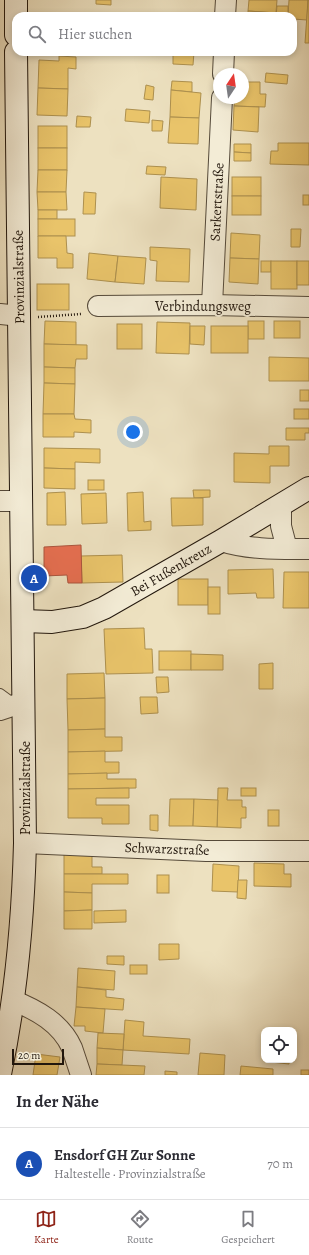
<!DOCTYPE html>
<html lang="de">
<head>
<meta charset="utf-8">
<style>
	body { margin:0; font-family:Alegreya,serif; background:#f2f2f3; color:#2b2b33 }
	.controls { position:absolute; right:12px; bottom:12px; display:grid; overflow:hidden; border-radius:8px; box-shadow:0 2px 6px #0003 }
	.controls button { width:36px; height:36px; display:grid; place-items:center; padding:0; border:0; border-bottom:1px solid #e1e1e2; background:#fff; color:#2b2b33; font:20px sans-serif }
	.compass { position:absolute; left:213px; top:68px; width:36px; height:36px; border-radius:50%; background:#fff; box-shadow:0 2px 6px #0003; rotate:13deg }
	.scale { position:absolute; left:12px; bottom:10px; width:52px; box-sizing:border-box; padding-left:4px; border:2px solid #22170d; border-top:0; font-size:11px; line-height:14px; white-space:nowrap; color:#22170d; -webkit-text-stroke:3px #f3ecd6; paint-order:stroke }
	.you { position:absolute; left:133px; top:432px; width:14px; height:14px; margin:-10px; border:3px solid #fff; border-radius:50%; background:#1a73e8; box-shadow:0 0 0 6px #1a73e833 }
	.badge { display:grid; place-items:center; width:26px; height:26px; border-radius:50%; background:#8f2418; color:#fff; font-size:13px; font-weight:700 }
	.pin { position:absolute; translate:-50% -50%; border:2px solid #fff; box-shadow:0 1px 4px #0006 }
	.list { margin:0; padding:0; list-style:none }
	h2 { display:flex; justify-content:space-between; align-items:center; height:52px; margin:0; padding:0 16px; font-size:17px }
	h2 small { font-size:13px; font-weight:400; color:#7c7c81 }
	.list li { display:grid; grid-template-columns:26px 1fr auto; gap:12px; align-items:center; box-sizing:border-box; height:72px; padding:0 16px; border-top:1px solid #e1e1e2 }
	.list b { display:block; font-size:15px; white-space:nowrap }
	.list p { margin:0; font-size:13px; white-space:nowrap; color:#7c7c81 }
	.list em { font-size:13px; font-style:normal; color:#7c7c81 }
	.icon { flex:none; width:22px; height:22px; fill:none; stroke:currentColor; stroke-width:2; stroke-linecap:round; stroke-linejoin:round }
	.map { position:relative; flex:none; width:309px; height:1075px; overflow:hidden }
	.search { position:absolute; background:#fff; box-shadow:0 2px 6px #0003; left:12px; right:12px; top:12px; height:44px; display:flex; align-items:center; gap:10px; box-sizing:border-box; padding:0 14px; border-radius:12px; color:#7c7c81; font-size:15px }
	.sheet { height:124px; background:#fff }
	nav { display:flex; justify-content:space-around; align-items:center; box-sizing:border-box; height:56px; border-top:1px solid #e1e1e2; background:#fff; font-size:11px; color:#7c7c81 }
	nav a { display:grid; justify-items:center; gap:2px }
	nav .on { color:#8f2418 }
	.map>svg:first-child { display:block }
	.homes { fill:#e9c46a; stroke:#ad904e }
	.shops { fill:#e76f51; stroke:#ac553d }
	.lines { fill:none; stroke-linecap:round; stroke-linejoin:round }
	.lane-casing { stroke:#554a3a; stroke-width:12 }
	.street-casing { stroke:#554a3a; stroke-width:22 }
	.secondary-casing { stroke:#22170d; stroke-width:24 }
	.path { stroke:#22170d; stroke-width:2.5; stroke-dasharray:1 2; stroke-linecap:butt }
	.lane { stroke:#f3ecd6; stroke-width:10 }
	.street { stroke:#f3ecd6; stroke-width:20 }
	.secondary { stroke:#f3ecd6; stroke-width:22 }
	.labels { text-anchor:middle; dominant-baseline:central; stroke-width:4; stroke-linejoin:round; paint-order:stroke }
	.street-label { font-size:14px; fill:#22170d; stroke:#f3ecd6 }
</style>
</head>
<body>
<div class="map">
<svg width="309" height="1075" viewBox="0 0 309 1075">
	<rect width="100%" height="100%" fill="#ede1c0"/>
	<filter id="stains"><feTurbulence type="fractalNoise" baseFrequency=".005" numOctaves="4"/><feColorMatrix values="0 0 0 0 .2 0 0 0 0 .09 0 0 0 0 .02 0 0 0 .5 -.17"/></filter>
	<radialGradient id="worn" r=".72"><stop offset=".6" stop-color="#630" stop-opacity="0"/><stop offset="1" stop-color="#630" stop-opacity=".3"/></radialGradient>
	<!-- homes -->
	<g class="homes">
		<polygon points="96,0 111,0 111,5 96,4"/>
		<polygon points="249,0 277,0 276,13 248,11"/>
		<polygon points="289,0 308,0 307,20 293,19 293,16 288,16"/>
		<polygon points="308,0 309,0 309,43 305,43"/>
		<polygon points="277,6 288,6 288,16 276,16"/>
		<polygon points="248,11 276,13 276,16 248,16"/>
		<rect x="38" y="14" width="24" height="2"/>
		<polygon points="173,52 194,52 193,65 173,64"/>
		<polygon points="59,56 76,57 76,69 68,68 68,89 38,88 39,60 59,61"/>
		<polygon points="266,73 288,75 287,84 265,82"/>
		<polygon points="172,81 192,82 192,92 171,90"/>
		<polygon points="243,82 260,82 260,94 266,94 265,107 234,106 235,98 243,98"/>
		<polygon points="146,85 154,87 153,100 144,99"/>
		<polygon points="38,88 68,89 67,116 37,115"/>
		<polygon points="171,90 201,93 199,118 170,117"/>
		<polygon points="234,106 259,107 258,132 233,130"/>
		<polygon points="126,109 150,111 149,123 125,121"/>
		<polygon points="77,116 91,117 90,127 76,127"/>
		<polygon points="170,117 199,118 198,144 168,143"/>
		<polygon points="152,120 163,121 162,131 152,131"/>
		<rect x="38" y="126" width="29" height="22"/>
		<polygon points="278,143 309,143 309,165 270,164 271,151 278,151"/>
		<polygon points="234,144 251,144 251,153 234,152"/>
		<rect x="38" y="148" width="29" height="22"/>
		<polygon points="234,152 251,153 251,161 234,161"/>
		<polygon points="147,166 166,167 165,175 146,174"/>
		<polygon points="38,170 67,170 66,192 37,192"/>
		<polygon points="161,177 197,179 196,210 160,208"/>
		<rect x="232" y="177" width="29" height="19"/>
		<polygon points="37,192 66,192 67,210 38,210"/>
		<polygon points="84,192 96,193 95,214 83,214"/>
		<rect x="303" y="195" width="6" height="10"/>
		<rect x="232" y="196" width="29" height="19"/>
		<rect x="38" y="210" width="19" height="9"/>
		<rect x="38" y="219" width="37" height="17"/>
		<polygon points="291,229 301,229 300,247 291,247"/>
		<polygon points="231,233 260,235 259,259 230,258"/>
		<polygon points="38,236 66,236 67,253 73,254 73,268 57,268 57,258 38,258"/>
		<polygon points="150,247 190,249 189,282 156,281 157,261 150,260"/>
		<polygon points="89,253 118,256 115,282 87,279"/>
		<polygon points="118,256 146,258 144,284 115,282"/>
		<polygon points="230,258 259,259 258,284 229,282"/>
		<rect x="261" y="261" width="10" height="11"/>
		<rect x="271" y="261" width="26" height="28"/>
		<rect x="297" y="261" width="12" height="24"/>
		<rect x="37" y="284" width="32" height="26"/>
		<polygon points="45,321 76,322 76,345 44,344"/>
		<rect x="248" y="321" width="16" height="18"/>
		<rect x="274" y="321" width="26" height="17"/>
		<polygon points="157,322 190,323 189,354 156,353"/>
		<rect x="117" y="324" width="25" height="25"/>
		<polygon points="190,326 205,326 204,345 190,344"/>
		<rect x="211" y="326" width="37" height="27"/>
		<polygon points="44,344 87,345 87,359 76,359 75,368 44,367"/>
		<polygon points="269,357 309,358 309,381 269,381"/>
		<polygon points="44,367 75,368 75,384 44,383"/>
		<polygon points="44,383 75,384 74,414 43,414"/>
		<rect x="300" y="390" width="9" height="11"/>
		<rect x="294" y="409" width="15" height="10"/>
		<polygon points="43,414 74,414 75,419 91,420 91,433 74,432 74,437 43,437"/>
		<polygon points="286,428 309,428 309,433 305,433 305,440 286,440"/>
		<polygon points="269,446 289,446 289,466 270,466 270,483 234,482 234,453 269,454"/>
		<polygon points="44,448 100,449 100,463 75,462 75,469 44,468"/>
		<polygon points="44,468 75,469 75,489 44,488"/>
		<rect x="88" y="480" width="16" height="10"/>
		<polygon points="193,490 210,490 210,497 194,498"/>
		<polygon points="65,492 66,525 47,525 47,493"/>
		<polygon points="143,492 144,522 151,521 151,530 128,531 127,493"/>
		<polygon points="106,493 107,523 82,524 81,494"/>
		<polygon points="171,498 203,498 203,525 172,526"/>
		<polygon points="122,555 123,582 82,583 81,556"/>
		<polygon points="273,569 274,598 257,598 256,593 228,594 228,570"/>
		<polygon points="284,572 309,572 309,608 283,608"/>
		<rect x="178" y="579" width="30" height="26"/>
		<rect x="208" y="587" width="12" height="27"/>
		<polygon points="144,628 145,649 152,649 153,673 106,674 104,629"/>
		<rect x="159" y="651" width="32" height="19"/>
		<polygon points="191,654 223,655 223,670 191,670"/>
		<polygon points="273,663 273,689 259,689 259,664"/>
		<polygon points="104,673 105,698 67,699 67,674"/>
		<polygon points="156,677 168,677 169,692 157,693"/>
		<polygon points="140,697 157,697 158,713 141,714"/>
		<polygon points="105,698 105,729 68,730 67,699"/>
		<polygon points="105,729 105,737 122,737 122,751 68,752 68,730"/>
		<polygon points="105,751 105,762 119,762 119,773 68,774 68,752"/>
		<polygon points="107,773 107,779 136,779 136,788 68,789 68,774"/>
		<polygon points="129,788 129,798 96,798 96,805 129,805 129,824 102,824 102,818 68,818 68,789"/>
		<polygon points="218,788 228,788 227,800 242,800 242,807 246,807 246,818 241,818 241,828 217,827"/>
		<rect x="241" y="788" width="15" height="8"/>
		<polygon points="170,799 194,799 193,826 169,826"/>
		<polygon points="194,799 218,800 217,827 193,826"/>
		<rect x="268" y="810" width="11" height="16"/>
		<polygon points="150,815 158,815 158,831 150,830"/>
		<polygon points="64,854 92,854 92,867 102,867 102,874 64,874"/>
		<polygon points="254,863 284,864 284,874 291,874 291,887 254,886"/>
		<polygon points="213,864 239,866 238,892 212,891"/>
		<polygon points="64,874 128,874 128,884 92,884 92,893 64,892"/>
		<rect x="157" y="875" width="12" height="18"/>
		<polygon points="238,880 247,880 246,899 237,898"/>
		<polygon points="64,892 92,893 92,910 64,911"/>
		<polygon points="92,910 92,929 64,929 64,911"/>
		<polygon points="126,910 126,922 94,923 94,911"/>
		<polygon points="159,944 179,944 179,959 159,960"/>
		<polygon points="107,956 124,956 124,965 107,964"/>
		<rect x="130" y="965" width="17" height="9"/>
		<polygon points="78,968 115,971 114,990 77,987"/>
		<polygon points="77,987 106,990 106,997 124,999 123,1010 76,1007"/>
		<polygon points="76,1007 105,1009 103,1033 85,1031 85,1026 74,1026"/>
		<polygon points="125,1020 144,1022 143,1036 190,1039 189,1054 123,1050"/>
		<polygon points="98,1033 124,1034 123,1050 97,1048"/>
		<polygon points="97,1048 123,1050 122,1065 97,1064"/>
		<polygon points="200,1053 225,1055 224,1075 198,1075"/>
		<polygon points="36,1054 60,1057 57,1075 33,1075"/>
		<polygon points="270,1060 289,1060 289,1064 270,1062"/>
		<polygon points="97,1064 145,1066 144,1075 96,1075"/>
		<polygon points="241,1066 273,1069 273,1075 240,1075"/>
		<rect x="301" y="1070" width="8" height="5"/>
		<polygon points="165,1071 177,1072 177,1075 165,1075"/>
	</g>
	<!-- shops -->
	<polygon class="shops" points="81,545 82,583 68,583 67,575 44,576 44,547"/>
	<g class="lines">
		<!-- lane casing -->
		<g class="lane-casing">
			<polyline id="lane" points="0,694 15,705"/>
		</g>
		<!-- street casing -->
		<g class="street-casing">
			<g id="street">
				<polyline points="225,16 226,0"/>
				<polyline points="223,74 224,52"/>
				<polyline points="212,305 222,98"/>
				<polyline points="98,306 212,305 309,307"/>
				<polyline points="0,314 20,316"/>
				<polyline points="0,501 21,501"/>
				<polyline points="281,505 281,526 287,549"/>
				<path d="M221,541C249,550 280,549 309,549"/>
				<polyline points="0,710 15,705 24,705"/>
				<polyline points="25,843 206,851 309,851"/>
				<path d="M12,1000C37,1010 61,1023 72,1048C75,1057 78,1066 81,1075"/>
			</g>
		</g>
		<!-- secondary casing -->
		<g class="secondary-casing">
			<g id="secondary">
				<polyline points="16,0 16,35"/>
				<polyline points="23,621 52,622 83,617 104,608 221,541 309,488"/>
				<path d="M0,1074C16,998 23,920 25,843L16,52"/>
			</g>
		</g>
		<!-- path -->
		<polyline class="path" points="38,317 81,314"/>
		<!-- lane -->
		<use href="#lane" class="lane"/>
		<!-- street -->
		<use href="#street" class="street"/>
		<!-- secondary -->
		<use href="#secondary" class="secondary"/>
	</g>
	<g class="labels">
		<!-- street labels -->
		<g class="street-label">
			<text transform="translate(217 202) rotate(-87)">Sarkertstraße</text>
			<text transform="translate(19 277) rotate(-91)">Provinzialstraße</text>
			<text x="203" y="306">Verbindungsweg</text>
			<text transform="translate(171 570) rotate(-30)">Bei Fußenkreuz</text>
			<text transform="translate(25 788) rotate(-90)">Provinzialstraße</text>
			<text transform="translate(167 849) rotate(2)">Schwarzstraße</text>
		</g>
	</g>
	<rect width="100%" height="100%" filter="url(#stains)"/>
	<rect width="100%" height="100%" fill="url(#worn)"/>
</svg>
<div class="controls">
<button><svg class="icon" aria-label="locate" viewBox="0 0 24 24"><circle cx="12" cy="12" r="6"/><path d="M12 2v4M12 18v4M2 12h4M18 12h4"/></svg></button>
</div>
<svg class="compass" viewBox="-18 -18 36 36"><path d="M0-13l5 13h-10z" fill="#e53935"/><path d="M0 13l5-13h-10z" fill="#7c7c81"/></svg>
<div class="scale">20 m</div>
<div class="you"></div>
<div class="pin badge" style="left:34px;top:578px;background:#1a4fb4">A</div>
<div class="search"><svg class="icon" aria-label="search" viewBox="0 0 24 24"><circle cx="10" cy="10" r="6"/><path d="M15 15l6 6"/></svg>Hier suchen</div>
</div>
<section class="sheet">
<h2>In der Nähe<small></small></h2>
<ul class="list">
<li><span class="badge" style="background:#1a4fb4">A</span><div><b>Ensdorf GH Zur Sonne</b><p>Haltestelle · Provinzialstraße</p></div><em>70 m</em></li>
</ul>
</section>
<nav>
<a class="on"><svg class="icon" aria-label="map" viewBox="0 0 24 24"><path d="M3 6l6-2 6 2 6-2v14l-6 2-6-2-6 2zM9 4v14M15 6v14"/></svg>Karte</a>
<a><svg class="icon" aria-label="directions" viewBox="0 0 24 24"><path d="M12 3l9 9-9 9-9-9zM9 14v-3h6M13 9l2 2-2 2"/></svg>Route</a>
<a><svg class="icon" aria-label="saved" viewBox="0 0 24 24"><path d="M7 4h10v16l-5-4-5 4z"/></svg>Gespeichert</a>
</nav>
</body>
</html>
